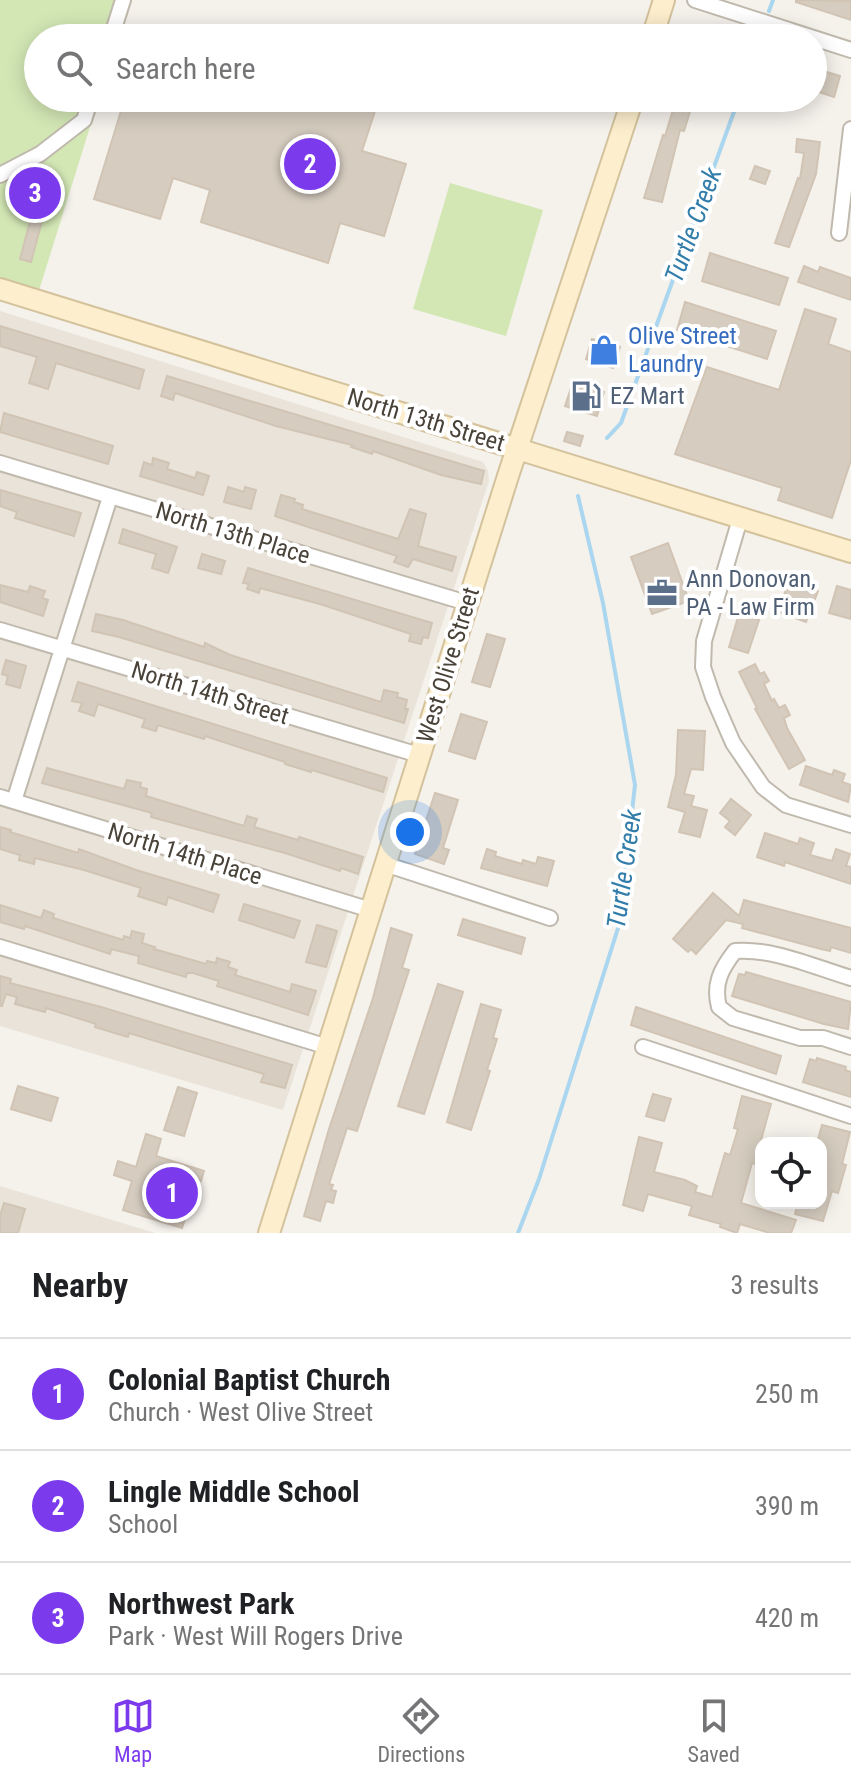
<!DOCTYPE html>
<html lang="en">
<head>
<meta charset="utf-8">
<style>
	body { margin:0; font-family:"Roboto Condensed",sans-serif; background:#f2f2f2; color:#202124 }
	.controls { position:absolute; right:24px; bottom:24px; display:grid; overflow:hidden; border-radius:16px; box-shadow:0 4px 20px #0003 }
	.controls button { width:72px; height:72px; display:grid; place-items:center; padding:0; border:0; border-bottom:2px solid #e0e0e0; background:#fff; color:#202124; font:40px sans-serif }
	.you { position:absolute; left:410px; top:832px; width:28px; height:28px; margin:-20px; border:6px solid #fff; border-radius:50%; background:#1a73e8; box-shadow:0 0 0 12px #1a73e833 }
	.badge { display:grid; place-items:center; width:52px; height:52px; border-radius:50%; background:#7c3aed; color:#fff; font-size:26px; font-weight:700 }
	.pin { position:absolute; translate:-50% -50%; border:4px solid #fff; box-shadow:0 2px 8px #0006 }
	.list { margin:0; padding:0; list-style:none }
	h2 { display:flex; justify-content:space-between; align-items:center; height:104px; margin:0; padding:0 32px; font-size:34px }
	h2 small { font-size:26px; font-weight:400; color:#757577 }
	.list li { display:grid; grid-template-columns:52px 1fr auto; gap:24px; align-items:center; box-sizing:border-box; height:112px; padding:0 32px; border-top:2px solid #e0e0e0 }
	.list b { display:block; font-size:30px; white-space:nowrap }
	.list p { margin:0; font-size:26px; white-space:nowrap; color:#757577 }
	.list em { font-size:26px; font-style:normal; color:#757577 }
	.icon { flex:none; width:44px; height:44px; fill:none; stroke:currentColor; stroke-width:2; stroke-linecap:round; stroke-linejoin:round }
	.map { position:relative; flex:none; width:851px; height:1233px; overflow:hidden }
	.search { position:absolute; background:#fff; box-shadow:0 4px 20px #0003; left:24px; right:24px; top:24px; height:88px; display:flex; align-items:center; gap:20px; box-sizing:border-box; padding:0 28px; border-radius:44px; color:#757577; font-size:30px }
	.sheet { height:440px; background:#fff }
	nav { display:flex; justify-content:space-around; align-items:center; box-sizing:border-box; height:112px; border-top:2px solid #e0e0e0; background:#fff; font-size:22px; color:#757577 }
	nav a { display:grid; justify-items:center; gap:4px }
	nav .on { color:#7c3aed }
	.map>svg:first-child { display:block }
	.residential { fill:#e9e3d9 }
	.green { fill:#d3e7b5 }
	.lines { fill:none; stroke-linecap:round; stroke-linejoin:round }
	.stream { stroke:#aad6ef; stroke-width:4 }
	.building { fill:#d6cdc0; stroke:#d1c4b4; stroke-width:2 }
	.minor-casing { stroke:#c0b9ad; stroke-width:18 }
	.secondary-casing { stroke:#d3c29c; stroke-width:24 }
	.minor { stroke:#fff; stroke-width:14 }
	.secondary { stroke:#fdefcd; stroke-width:20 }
	.labels { text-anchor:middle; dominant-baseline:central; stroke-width:8; stroke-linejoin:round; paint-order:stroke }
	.shop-label { font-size:24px; fill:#366cbe; stroke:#fff; text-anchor:start }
	.service-label { font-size:24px; fill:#4e5e75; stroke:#fff; text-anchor:start }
	.street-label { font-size:24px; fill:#494239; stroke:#fff }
	.water-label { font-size:26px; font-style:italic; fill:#327daa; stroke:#fff }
</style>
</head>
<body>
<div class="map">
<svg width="851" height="1233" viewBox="0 0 851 1233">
	<rect width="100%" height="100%" fill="#f5f1eb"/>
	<!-- residential -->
	<g class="residential">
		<polygon points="0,311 483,462 488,471 489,481 283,1110 0,1026"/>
		<polygon points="0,1186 155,1233 0,1233"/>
	</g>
	<!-- green -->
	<g class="green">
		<polygon points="0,0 130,0 118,38 38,38 38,98 99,98 36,300 0,289"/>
		<polygon points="450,183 543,210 506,336 413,309"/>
	</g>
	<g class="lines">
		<!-- stream -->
		<g class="stream">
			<polyline points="769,11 773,0"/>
			<polyline points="761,38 763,32"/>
			<polyline points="607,438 621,423 739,98"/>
			<polyline points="518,1233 539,1179 619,925 635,785 603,603 578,496"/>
		</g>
	</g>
	<!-- building -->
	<g class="building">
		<polygon points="796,0 851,1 851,20 796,2"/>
		<polygon points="813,68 840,76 834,97 819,92 821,86 813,84"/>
		<polygon points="125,98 332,98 375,111 362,151 406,164 384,236 340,223 328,263 201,222 210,190 173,178 160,219 94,199"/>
		<polygon points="676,100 692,105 684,131 680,130 662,202 644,198 663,135 665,136"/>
		<polygon points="797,139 820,142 816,174 789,247 775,243 798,178 800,179 804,153 796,152"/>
		<polygon points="755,166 770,171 765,184 750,179"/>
		<polygon points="31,218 42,221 31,262 20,259"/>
		<polygon points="710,253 788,278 779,305 702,281"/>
		<polygon points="804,266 818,272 820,267 851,278 851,300 798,282"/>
		<polygon points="685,302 776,331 767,359 677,330"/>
		<polygon points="805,309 836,319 828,344 851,352 851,460 832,518 778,500 782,488 675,454 707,367 779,390"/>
		<polygon points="0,326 144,370 139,389 56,363 48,389 29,383 37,357 0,346"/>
		<polygon points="592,339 620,347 613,368 586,359"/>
		<polygon points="167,376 484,471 481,484 441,475 373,451 372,454 351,447 352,445 276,426 175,393 173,400 161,396"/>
		<polygon points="573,382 604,392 597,416 565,406"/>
		<polygon points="4,413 113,446 108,464 0,432"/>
		<polygon points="567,432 583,436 580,446 564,441"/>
		<polygon points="153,458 169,463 167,469 195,478 197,472 209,476 203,495 140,476 144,462 152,465"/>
		<polygon points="228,487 244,492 245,487 256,490 251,509 224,502"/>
		<polygon points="0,490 81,513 74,536 15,518 17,512 0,506"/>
		<polygon points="281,495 295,499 294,502 303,505 302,509 398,539 410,509 426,514 418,546 456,557 452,571 413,559 408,567 394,562 397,556 275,516"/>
		<polygon points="123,529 177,547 168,573 152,568 156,554 119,543"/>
		<polygon points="668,543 689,601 652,614 631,557"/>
		<polygon points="202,554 225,561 221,574 198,568"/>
		<polygon points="248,568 432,623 428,638 423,637 421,644 409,641 411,634 320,604 260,588 259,593 247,589 249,584 243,583"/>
		<polygon points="789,581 818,591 806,622 778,612"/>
		<polygon points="0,585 28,592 30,586 45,591 42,598 48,600 43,616 0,602"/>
		<polygon points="837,586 851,590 851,619 829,613"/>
		<polygon points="96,614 123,620 204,647 205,643 230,655 381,702 384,690 398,693 397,697 407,700 405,709 408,709 404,723 119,637 92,631"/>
		<polygon points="739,614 759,620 748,653 729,647"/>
		<polygon points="487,634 505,639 490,687 472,682"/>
		<polygon points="6,660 26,666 20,688 6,684 8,676 2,674"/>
		<polygon points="755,664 760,674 764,672 769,681 764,684 772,701 774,699 779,708 785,705 790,715 784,718 787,728 805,760 789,769 755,709 757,708 739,672"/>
		<polygon points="78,682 387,778 383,792 312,770 311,772 285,764 285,762 205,736 204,739 158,725 156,731 142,727 145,719 98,704 94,716 79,711 82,703 72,701"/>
		<polygon points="461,714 487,722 475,759 449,751"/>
		<polygon points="678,730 705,731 703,770 691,769 684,794 694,796 691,806 707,810 700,837 679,832 685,812 668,807 676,775"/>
		<polygon points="806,766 832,775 834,770 845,774 842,782 851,785 848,802 800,785"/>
		<polygon points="47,768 124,789 127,780 141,783 140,787 147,789 146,796 244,826 247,816 257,819 254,827 298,840 299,837 363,857 358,874 341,868 340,871 285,853 151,817 152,813 42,783"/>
		<polygon points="435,793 458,800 443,848 449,850 444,864 415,854"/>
		<polygon points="731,799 751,815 735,835 725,827 730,821 720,813"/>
		<polygon points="0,827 11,830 10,832 78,853 79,849 136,870 219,895 213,912 168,897 166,905 138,896 141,888 84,870 35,858 34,864 19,860 20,855 0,849"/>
		<polygon points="765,833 798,844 800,838 814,843 810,855 832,861 836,849 850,854 846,866 851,867 851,884 785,862 784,866 757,857"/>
		<polygon points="487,849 496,852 495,856 522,864 523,860 536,864 538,857 554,861 547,886 481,868"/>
		<polygon points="713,893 739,916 744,900 851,928 851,953 831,947 830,951 821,949 742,928 743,924 726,920 696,954 691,949 688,952 673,939"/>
		<polygon points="244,904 300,921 294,938 239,920"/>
		<polygon points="0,905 41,918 44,910 54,914 53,918 123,940 124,936 130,938 132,931 144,934 142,943 155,947 154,949 206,964 207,961 216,963 217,958 230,962 228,967 237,970 235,975 290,992 292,984 316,991 308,1015 217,986 219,981 193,973 187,973 186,977 138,963 139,956 111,949 110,954 25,926 24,929 0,922"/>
		<polygon points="463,919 525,938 521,954 458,935"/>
		<polygon points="317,925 337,931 326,967 306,962"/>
		<polygon points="391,928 412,935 402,968 409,970 357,1131 347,1128 329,1184 333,1185 331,1190 336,1191 333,1203 326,1201 320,1221 304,1216 329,1129 373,998"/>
		<polygon points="746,972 851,1002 848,1029 824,1024 732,996 739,974 745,975"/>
		<polygon points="0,976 11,979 10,983 101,1007 292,1065 285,1088 261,1082 264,1074 129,1033 128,1037 95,1027 96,1024 46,1008 45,1012 15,1004 17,997 6,994 2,1006 0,1006"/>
		<polygon points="438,984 463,992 424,1114 398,1106"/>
		<polygon points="481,1004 501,1010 493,1038 497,1039 487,1070 490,1071 471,1130 447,1122"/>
		<polygon points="636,1007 781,1056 776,1074 631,1025"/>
		<polygon points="817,1058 846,1067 845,1070 851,1072 851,1097 803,1082 810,1059 816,1061"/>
		<polygon points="18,1086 58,1098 51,1121 11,1109"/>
		<polygon points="178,1087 197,1093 184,1136 164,1130"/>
		<polygon points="653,1094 671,1099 664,1121 646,1116"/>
		<polygon points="742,1096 771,1104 761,1140 758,1165 752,1163 741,1203 796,1220 791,1233 770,1233 740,1224 737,1233 720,1227 721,1224 689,1215 692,1206 648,1194 643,1211 623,1205 639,1137 662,1143 654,1172 685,1180 697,1186 695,1192 712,1197 725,1153 730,1155 738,1129 734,1128"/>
		<polygon points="822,1125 850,1132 842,1164 846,1165 838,1193 832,1191 823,1221 795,1214 798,1203 821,1203 821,1143 817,1143"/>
		<polygon points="146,1134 161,1139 156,1156 204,1171 201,1181 197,1180 182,1228 123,1210 132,1181 114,1175 118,1161 136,1167"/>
		<polygon points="4,1203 25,1209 18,1233 0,1233 0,1216"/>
	</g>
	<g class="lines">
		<!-- minor casing -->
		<g class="minor-casing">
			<g id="minor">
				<polyline points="695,0 851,50"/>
				<polyline points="111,38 123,0"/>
				<polyline points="0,175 40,154 84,120 91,98"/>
				<polyline points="839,233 851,129"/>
				<polyline points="0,463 467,603"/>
				<polyline points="740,519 704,641 703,667 713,697 733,743 763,787 786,805 851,825"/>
				<polyline points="0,630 419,755"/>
				<polyline points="0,797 371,910"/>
				<polyline points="14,801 110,497"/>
				<polyline points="385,864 550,918"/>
				<polyline points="0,947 328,1047"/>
				<path d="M851,978C814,967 773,948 735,951C721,969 713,984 719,1007L733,1018L800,1038H823L851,1047"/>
				<polyline points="643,1047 851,1116"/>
			</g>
		</g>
		<!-- secondary casing -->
		<g class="secondary-casing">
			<g id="secondary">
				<polyline points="652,38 664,0"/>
				<polyline points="0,289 851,552"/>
				<polyline points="269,1233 508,476 633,98"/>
			</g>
		</g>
		<!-- minor -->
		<use href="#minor" class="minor"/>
		<!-- secondary -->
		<use href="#secondary" class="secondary"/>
	</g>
	<!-- icons -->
	<defs>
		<g id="shop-bare" transform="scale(2.4)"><path d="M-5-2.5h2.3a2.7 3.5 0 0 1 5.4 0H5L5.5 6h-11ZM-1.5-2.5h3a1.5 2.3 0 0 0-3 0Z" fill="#3f7fe0" stroke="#fff" stroke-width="2.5" paint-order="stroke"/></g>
		<g id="fuel-bare" transform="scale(2.4)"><path d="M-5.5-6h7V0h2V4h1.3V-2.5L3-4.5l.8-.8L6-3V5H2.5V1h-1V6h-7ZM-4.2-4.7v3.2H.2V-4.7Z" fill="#5c6f8a" stroke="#fff" stroke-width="2.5" paint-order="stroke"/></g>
		<g id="office-bare" transform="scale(2.4)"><path d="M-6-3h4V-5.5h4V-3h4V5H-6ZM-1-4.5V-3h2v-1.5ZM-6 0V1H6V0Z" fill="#5c6f8a" stroke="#fff" stroke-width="2.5" paint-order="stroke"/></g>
	</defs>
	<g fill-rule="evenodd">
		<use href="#shop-bare" x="604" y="350"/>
		<use href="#fuel-bare" x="586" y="396"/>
		<use href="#office-bare" x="662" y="593"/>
	</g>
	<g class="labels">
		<!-- shop labels -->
		<g class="shop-label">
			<text x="628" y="336">Olive Street<tspan x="628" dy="28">Laundry</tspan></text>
		</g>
		<!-- service labels -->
		<g class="service-label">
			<text x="610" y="396">EZ Mart</text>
			<text x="686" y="579">Ann Donovan,<tspan x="686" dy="28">PA - Law Firm</tspan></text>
		</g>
		<!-- street labels -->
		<g class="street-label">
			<text transform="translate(426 420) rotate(17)">North 13th Street</text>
			<text transform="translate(233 533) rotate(17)">North 13th Place</text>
			<text transform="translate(448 665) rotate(-73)">West Olive Street</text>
			<text transform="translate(210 693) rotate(17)">North 14th Street</text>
			<text transform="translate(185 854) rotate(17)">North 14th Place</text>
		</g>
		<!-- water labels -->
		<g class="water-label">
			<text transform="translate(693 225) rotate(-70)">Turtle Creek</text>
			<text transform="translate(624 869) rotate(-82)">Turtle Creek</text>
		</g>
	</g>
</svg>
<div class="controls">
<button><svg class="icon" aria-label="locate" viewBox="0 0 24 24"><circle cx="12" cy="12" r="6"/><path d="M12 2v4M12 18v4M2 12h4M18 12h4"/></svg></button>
</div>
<div class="you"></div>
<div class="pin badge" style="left:172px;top:1193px">1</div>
<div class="pin badge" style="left:310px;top:164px">2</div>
<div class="pin badge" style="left:35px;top:193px">3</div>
<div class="search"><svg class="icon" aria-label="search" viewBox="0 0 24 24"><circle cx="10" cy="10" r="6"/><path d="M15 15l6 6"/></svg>Search here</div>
</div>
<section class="sheet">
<h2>Nearby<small>3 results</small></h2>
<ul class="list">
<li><span class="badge">1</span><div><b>Colonial Baptist Church</b><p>Church · West Olive Street</p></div><em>250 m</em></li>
<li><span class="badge">2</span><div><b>Lingle Middle School</b><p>School</p></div><em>390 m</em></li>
<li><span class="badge">3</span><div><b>Northwest Park</b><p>Park · West Will Rogers Drive</p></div><em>420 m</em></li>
</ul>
</section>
<nav>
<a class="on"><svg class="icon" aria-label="map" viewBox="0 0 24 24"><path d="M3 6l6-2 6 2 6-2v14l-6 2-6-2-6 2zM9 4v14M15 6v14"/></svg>Map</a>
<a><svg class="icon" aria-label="directions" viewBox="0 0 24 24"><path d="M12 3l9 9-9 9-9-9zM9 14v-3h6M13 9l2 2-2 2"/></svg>Directions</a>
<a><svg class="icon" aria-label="saved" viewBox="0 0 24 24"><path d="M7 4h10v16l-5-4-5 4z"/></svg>Saved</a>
</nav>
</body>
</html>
